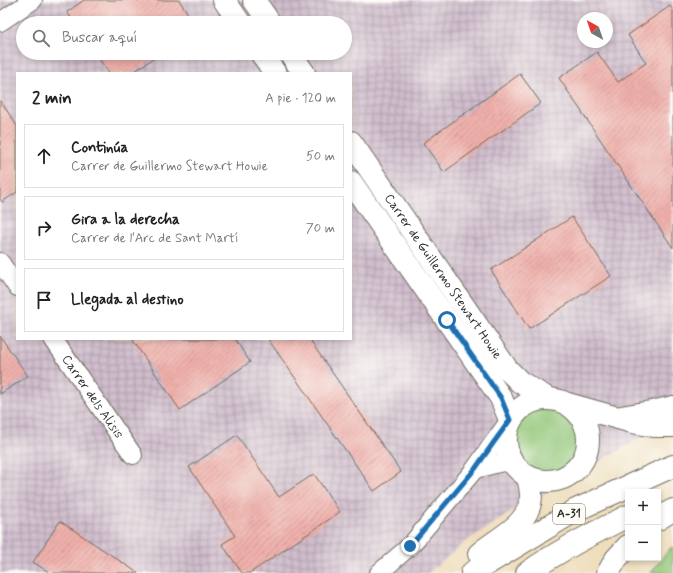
<!DOCTYPE html>
<html lang="es">
<head>
<meta charset="utf-8">
<style>
	body { margin:0; font-family:Mynerve,sans-serif; background:#f6f6f6; color:#222 }
	.controls { position:absolute; right:12px; bottom:12px; display:grid; overflow:hidden; border-radius:0px; box-shadow:0 2px 6px #0003 }
	.controls button { width:36px; height:36px; display:grid; place-items:center; padding:0; border:0; border-bottom:1px solid #e0e0e0; background:#fff; color:#222; font:20px sans-serif }
	.compass { position:absolute; left:577px; top:12px; width:36px; height:36px; border-radius:50%; background:#fff; box-shadow:0 2px 6px #0003; rotate:320deg }
	.stop { position:absolute; width:12px; height:12px; margin:-9px; border:3px solid #1f6fb2; border-radius:50%; background:#fff }
	.stop.end { background:#1f6fb2; border-color:#fff; box-shadow:0 1px 4px #0008 }
	.list { margin:0; padding:0; list-style:none }
	h2 { display:flex; justify-content:space-between; align-items:center; height:52px; margin:0; padding:0 16px; font-size:17px }
	h2 small { font-size:13px; font-weight:400; color:#767676 }
	.list li { display:grid; grid-template-columns:26px 1fr auto; gap:12px; align-items:center; box-sizing:border-box; height:64px; margin:0 8px 8px; padding:0 8px; border:1px solid #e0e0e0; border-radius:0px }
	.list b { display:block; font-size:15px; white-space:nowrap }
	.list p { margin:0; font-size:13px; white-space:nowrap; color:#767676 }
	.list em { font-size:13px; font-style:normal; color:#767676 }
	.icon { flex:none; width:22px; height:22px; fill:none; stroke:currentColor; stroke-width:2; stroke-linecap:round; stroke-linejoin:round }
	.map { position:relative; flex:none; width:673px; height:573px; overflow:hidden }
	.search { position:absolute; background:#fff; box-shadow:0 2px 6px #0003; left:16px; top:16px; width:336px; height:44px; display:flex; align-items:center; gap:10px; box-sizing:border-box; padding:0 14px; border-radius:22px; color:#767676; font-size:15px }
	.panel { position:absolute; background:#fff; box-shadow:0 2px 6px #0003; left:16px; top:72px; width:336px; height:268px; border-radius:0px }
	.map>svg:first-child { display:block }
	.industrial { fill:url(#industrial-grid); fill-rule:evenodd }
	.green { fill:#92c678; stroke:#5e7852 }
	.building { fill:url(#building-hatch) }
	.lines { fill:none; stroke-linecap:round; stroke-linejoin:round }
	.street-casing { stroke:#706a5e; stroke-width:20 }
	.secondary-casing { stroke:#706a5e; stroke-width:24 }
	.highway-casing { stroke:#706a5e; stroke-width:24 }
	.street { stroke:#fff; stroke-width:18 }
	.secondary { stroke:#fff; stroke-width:22 }
	.highway { stroke:#fff; stroke-width:22 }
	.route { stroke:#1f6fb2; stroke-width:5 }
	.labels { text-anchor:middle; dominant-baseline:central; stroke-width:3; stroke-linejoin:round; paint-order:stroke }
	.shield { fill:#fdfcf7; stroke:#6a6a68; stroke-width:1 }
	.shield-label { font-size:12px; font-weight:bold; fill:#2b2b2b }
	.street-label { font-size:13px; fill:#2b2b2b; stroke:#fdfcf7 }
</style>
</head>
<body>
<div class="map">
<svg width="673" height="573" viewBox="0 0 673 573">
	<defs>
		<pattern id="industrial-grid" width="8" height="8" patternUnits="userSpaceOnUse"><rect width="8" height="8" fill="#d0bdcc"/><path d="M0 4h8M4 0v8" fill="none" stroke="#a99aa6"/></pattern>
		<pattern id="building-hatch" width="6" height="6" patternUnits="userSpaceOnUse"><rect width="6" height="6" fill="#f0b0ab"/><path d="M-1 1l2-2M0 6l6-6M5 7l2-2" fill="none" stroke="#c38f8b"/></pattern>
	</defs>
	<rect width="100%" height="100%" fill="#fdfcf7"/>
	<filter id="ink" filterUnits="userSpaceOnUse"><feTurbulence type="fractalNoise" baseFrequency=".025" numOctaves="2"/><feDisplacementMap in="SourceGraphic" scale="8" xChannelSelector="R" yChannelSelector="G"/><feConvolveMatrix kernelMatrix="1 2 1 2 8 2 1 2 1" color-interpolation-filters="sRGB"/></filter>
	<filter id="wash" filterUnits="userSpaceOnUse"><feTurbulence type="fractalNoise" baseFrequency=".012" numOctaves="4" result="noise"/><feDisplacementMap in="SourceGraphic" scale="16" xChannelSelector="R" yChannelSelector="G"/><feGaussianBlur stdDeviation="0.9" result="paint"/><feColorMatrix in="noise" values="0 0 0 0 0 0 0 0 0 0 0 0 0 0 0 0 0 1.4 0 .05"/><feComposite in="paint" operator="in"/></filter>
	<g filter="url(#wash)">
		<rect width="100%" height="100%" fill="#efdebd"/>
		<!-- industrial -->
		<path class="industrial" d="M0,0H673V428L638,439L510,513L468,540L428,573H0ZM583,18H607V42H583ZM23,23H345V53H23ZM17,73H351V339H17Z"/>
		<!-- green -->
		<g class="green">
			<circle cx="546" cy="440" r="33"/>
			<polygon points="673,547 673,573 651,573 669,549"/>
		</g>
		<g id="blocks">
			<!-- building -->
			<g class="building">
				<polygon points="84,0 179,0 194,23 75,23 67,12"/>
				<polygon points="670,6 673,10 673,248 559,78 597,52 618,82 646,63 628,35"/>
				<polygon points="95,53 161,53 132,73 109,73"/>
				<polygon points="520,74 541,103 444,172 423,143"/>
				<polygon points="0,100 17,126 17,192 2,202 0,199"/>
				<polygon points="572,217 611,276 529,329 491,270"/>
				<polygon points="0,336 28,376 0,394"/>
				<polygon points="132,339 235,339 250,362 180,410"/>
				<polygon points="268,339 309,339 401,472 374,491"/>
				<polygon points="237,435 279,497 314,474 340,512 250,573 242,573 222,544 235,536 189,467"/>
				<polygon points="60,521 138,573 50,573 33,562"/>
			</g>
		</g>
	</g>
	<g filter="url(#ink)">
		<use href="#blocks" fill-opacity="0" stroke="#706a5e" stroke-width="1"/>
		<g class="lines">
			<!-- street casing -->
			<g class="street-casing">
				<g id="street">
					<polyline points="0,22 33,0"/>
					<polyline points="0,262 17,287"/>
					<path id="s1" d="M53,339L133,455"/>
					<polyline points="615,416 656,409 673,405"/>
					<polyline points="475,469 503,462 513,464"/>
					<polyline points="379,573 410,546 475,469 494,442 510,420"/>
				</g>
			</g>
			<!-- secondary casing -->
			<g class="secondary-casing">
				<g id="secondary">
					<polyline points="224,0 240,23"/>
					<polyline points="254,0 270,23"/>
					<polyline points="261,53 275,73"/>
					<polyline points="290,53 304,73"/>
					<path id="s2" d="M351,142L507,369L520,382L547,398"/>
					<polyline points="351,182 501,398 510,420"/>
					<circle cx="547" cy="440" r="41"/>
				</g>
			</g>
			<!-- highway casing -->
			<g class="highway-casing">
				<g id="highway">
					<polyline points="568,404 632,422 654,426 673,426"/>
					<polyline points="658,519 673,510"/>
					<path d="M479,554C498,537 531,525 531,495C531,489 529,483 528,477"/>
					<polyline points="472,573 576,510 673,466"/>
					<path d="M527,573C558,551 593,533 628,516"/>
					<polyline points="608,573 616,559 628,546"/>
				</g>
			</g>
			<!-- street -->
			<use href="#street" class="street"/>
			<!-- secondary -->
			<use href="#secondary" class="secondary"/>
			<!-- highway -->
			<use href="#highway" class="highway"/>
		</g>
	</g>
	<g class="lines" filter="url(#ink)">
		<!-- route -->
		<polyline class="route" points="410,546 475,469 494,442 510,420 501,398 447,320"/>
	</g>
	<g class="labels">
		<!-- shield labels -->
		<rect class="shield" x="553" y="504" width="32" height="20" rx="3"/>
		<g class="shield-label">
			<text x="569" y="514">A-31</text>
		</g>
		<!-- street labels -->
		<g class="street-label">
			<text stroke="none"><textPath href="#s2" startOffset="163">Carrer de Guillermo Stewart Howie</textPath></text>
			<text stroke="none"><textPath href="#s1" startOffset="70">Carrer dels Alisis</textPath></text>
		</g>
	</g>
</svg>
<div class="controls">
<button>+</button>
<button>−</button>
</div>
<svg class="compass" viewBox="-18 -18 36 36"><path d="M0-13l5 13h-10z" fill="#e53935"/><path d="M0 13l5-13h-10z" fill="#767676"/></svg>
<div class="stop" style="left:447px;top:320px"></div>
<div class="stop end" style="left:410px;top:546px"></div>
<div class="search"><svg class="icon" aria-label="search" viewBox="0 0 24 24"><circle cx="10" cy="10" r="6"/><path d="M15 15l6 6"/></svg>Buscar aquí</div>
<section class="panel">
<h2>2 min<small>A pie · 120 m</small></h2>
<ul class="list">
<li><svg class="icon" aria-label="ahead" viewBox="0 0 24 24"><path d="M12 20V5M6 11l6-6 6 6"/></svg><div><b>Continúa</b><p>Carrer de Guillermo Stewart Howie</p></div><em>50 m</em></li>
<li><svg class="icon" aria-label="right" viewBox="0 0 24 24"><path d="M7 20v-9h11M14 6l5 5-5 5"/></svg><div><b>Gira a la derecha</b><p>Carrer de l'Arc de Sant Martí</p></div><em>70 m</em></li>
<li><svg class="icon" aria-label="arrive" viewBox="0 0 24 24"><path d="M6 21V4h12l-3 4 3 4H6"/></svg><div><b>Llegada al destino</b></div></li>
</ul>
</section>
</div>
</body>
</html>
